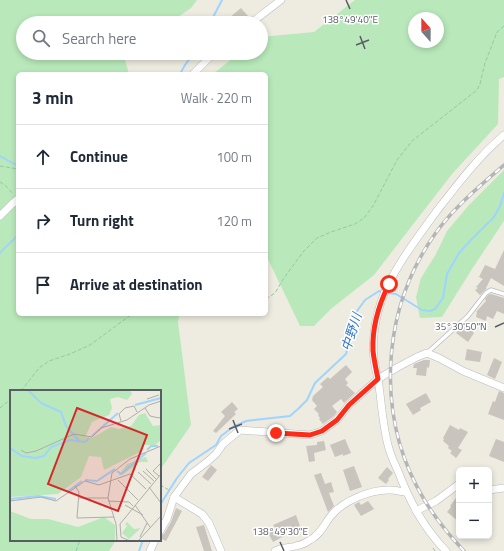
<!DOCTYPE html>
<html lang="en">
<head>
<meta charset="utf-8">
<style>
	body { margin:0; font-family:"Titillium Web","Noto Sans JP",sans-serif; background:#f2f2f3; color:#1f2937 }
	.controls { position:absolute; right:12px; bottom:12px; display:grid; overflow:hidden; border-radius:6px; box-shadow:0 2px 6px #0003 }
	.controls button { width:36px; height:36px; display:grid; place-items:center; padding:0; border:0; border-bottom:1px solid #e0e1e3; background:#fff; color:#1f2937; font:20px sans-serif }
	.compass { position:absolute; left:408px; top:12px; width:36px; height:36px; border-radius:50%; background:#fff; box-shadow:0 2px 6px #0003; rotate:339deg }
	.stop { position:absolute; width:12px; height:12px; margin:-9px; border:3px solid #fc2d18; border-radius:50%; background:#fff }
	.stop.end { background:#fc2d18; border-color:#fff; box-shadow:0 1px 4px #0008 }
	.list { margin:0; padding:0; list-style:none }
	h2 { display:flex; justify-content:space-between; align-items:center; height:52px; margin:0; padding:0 16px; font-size:17px }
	h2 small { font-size:13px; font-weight:400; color:#747a83 }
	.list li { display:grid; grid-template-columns:26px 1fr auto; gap:12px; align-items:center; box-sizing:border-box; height:64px; padding:0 16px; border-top:1px solid #e0e1e3 }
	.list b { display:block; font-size:15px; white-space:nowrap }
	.list em { font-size:13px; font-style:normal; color:#747a83 }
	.icon { flex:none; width:22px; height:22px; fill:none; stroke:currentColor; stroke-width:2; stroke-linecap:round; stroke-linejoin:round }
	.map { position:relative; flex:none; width:504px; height:551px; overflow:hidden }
	.search { position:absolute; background:#fff; box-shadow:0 2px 6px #0003; left:16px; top:16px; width:252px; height:44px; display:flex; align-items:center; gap:10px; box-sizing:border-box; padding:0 14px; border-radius:22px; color:#747a83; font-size:15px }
	.panel { position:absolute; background:#fff; box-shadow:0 2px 6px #0003; left:16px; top:72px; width:252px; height:244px; border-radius:6px }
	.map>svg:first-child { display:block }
	.green { fill:#b9e9ba; fill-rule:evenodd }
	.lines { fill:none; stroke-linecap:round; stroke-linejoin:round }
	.stream { stroke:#9fd4ff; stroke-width:2 }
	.building { fill:#c9c4bd }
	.service-casing { stroke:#b8bbc1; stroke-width:5 }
	.minor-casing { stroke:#b8bbc1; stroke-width:8 }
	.path { stroke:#92caa3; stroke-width:1; stroke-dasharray:4 2; stroke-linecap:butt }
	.service { stroke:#fff; stroke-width:3.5 }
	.minor { stroke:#fff; stroke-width:7 }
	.rail-casing { stroke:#b4b5b6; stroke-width:3.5 }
	.rail { stroke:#fff; stroke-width:2; stroke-dasharray:6; stroke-linecap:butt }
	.route { stroke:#fc2d18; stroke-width:5 }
	.ticks { fill:none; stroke:#595d63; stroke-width:1.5 }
	.labels { text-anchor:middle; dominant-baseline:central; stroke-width:3; stroke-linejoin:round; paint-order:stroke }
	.water-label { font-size:13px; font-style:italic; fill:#3378c6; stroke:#fff }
	.inset-river { fill:none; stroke:#9fd4ff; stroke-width:2 }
	.inset-road { fill:none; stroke:#aeaeaa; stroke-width:1 }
	.view { fill:#d62828; fill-opacity:0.15; stroke:#d62828; stroke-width:2 }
	.inset-edge { fill:none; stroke:#595d63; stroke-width:2 }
	.ticks-label { font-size:10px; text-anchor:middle; fill:#595d63; stroke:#fff; stroke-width:3; stroke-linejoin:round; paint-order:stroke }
</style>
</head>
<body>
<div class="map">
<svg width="504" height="551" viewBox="0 0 504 551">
	<rect width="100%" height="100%" fill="#eeebe0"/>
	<!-- green -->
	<g class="green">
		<polygon points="0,0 197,0 191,8 169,23 23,23 23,53 123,53 129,74 18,74 18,314 179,314 178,322 191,425 160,470 160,391 11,391 11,540 116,540 109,551 0,551"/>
		<path d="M355,0H504V77L499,79L498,124L452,174L374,275L332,308L314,326H300L266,255V74H213L239,53H261V37L314,32ZM414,18H438V42H414Z"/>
		<polygon points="504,170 504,221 472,269 442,317 420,318 416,297 421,278 436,254 447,231 469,205"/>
	</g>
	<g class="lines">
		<!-- stream -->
		<g class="stream">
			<polyline points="210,23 222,0"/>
			<polyline points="180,74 185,65 194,53"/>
			<polyline points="0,156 18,166"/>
			<polyline points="0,253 18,235"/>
			<polyline points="387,293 396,294 422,310 430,311 435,309 443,298 447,274 459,253 470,241 494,217 500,206 504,193"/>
			<polyline points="160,505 177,478 189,463 216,445 221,436 233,427 246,421 290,416 298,409 307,400 315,383 346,354 357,311 365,300 379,291 383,292"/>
			<polyline points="139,551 143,540"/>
		</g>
	</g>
	<!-- building -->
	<g class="building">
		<polygon points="241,8 248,16 241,22 238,18 232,23 223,23"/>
		<polygon points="504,250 504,286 491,278 486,288 487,288 480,295 475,290 478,288 476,287 483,279 479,277 485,265 495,269"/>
		<polygon points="491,294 504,298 504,314 497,311 493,319 487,316 486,321 476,317 477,312 476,312 486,301 485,299 488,295"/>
		<polygon points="468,323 475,328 473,332 474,333 468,342 456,333 463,325 466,326"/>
		<polygon points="467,349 482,352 480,362 465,360"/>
		<polygon points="494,358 502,362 495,379 487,375"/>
		<polygon points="424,360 430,360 429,368 427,367 426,376 416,375 417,368 413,368 414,364"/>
		<polygon points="346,365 352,372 345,379 348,383 346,385 355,393 344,403 341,399 332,406 337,412 334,416 323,424 319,419 320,418 318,415 319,414 314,409 317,406 312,400 313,396 323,387 320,384 328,377 330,379"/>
		<polygon points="499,391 504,393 504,420 488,414 493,401 495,402"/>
		<polygon points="426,393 431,402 420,408 421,410 413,415 406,404"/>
		<polygon points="232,402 238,409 234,412 236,414 216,433 213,431 225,416 221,412"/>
		<polygon points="450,425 459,430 460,428 468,432 458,448 462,450 456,458 450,453 452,451 448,448 449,446 443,441 444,439 443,438"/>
		<polygon points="345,439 351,453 343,456 343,454 335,457 330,445"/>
		<polygon points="496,439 504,442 504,462 489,456"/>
		<polygon points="324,441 326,450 314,453 315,461 309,462 306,446 317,445 317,442"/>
		<polygon points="211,465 217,470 208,481 202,477"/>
		<polygon points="354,466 362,487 350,491 343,470"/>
		<polygon points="387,467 393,473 388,479 389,480 386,484 378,478"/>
		<polygon points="321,473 325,484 331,482 334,492 329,493 334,506 328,512 314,475"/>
		<polygon points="456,498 459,501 459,522 447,512 451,507 450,506"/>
		<polygon points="368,501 374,509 361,516 354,505 359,502 361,505"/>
		<polygon points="176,508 182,511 166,541 160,538 160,536 164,534 171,522"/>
		<polygon points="296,515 300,526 282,533 284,536 273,542 268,533 276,529 273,525"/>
		<polygon points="204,525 212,551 204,551 196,527"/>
	</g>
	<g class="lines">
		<!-- service casing -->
		<g class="service-casing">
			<polyline id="service" points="427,353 468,316 486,293 491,290 504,294"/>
		</g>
		<!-- minor casing -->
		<g class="minor-casing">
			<g id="minor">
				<polyline points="251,23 281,0"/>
				<polyline points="193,74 214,53"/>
				<polyline points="0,216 12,204 18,199"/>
				<polyline points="489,490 504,488"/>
				<polyline points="174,497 202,514 209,523 221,551"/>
				<polyline points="416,511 436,501 459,484"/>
				<polyline points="160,531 167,519 174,497 191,474 207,462 216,454 223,444 240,430 310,435 322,431 337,420 349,405 378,379 398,367 417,357 427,353 439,358 463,371 504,388"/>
				<polyline points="150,551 155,540"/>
				<path d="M275,551C282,547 289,548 296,546C301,545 306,543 310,540C320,535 324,525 330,517C342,501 371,489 391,490C396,490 401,492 406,492"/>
				<path d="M446,551C423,527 410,502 398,471C395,465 392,458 390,452C383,431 382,407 379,386C378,377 375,368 374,359C372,340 375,320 381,302C391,272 417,238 436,212C457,185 478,157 504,135"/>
			</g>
		</g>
		<!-- path -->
		<g class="path">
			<polyline points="0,166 18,169"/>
			<polyline points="0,182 6,186 12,193"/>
			<polyline points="266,299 275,293 284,278 303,252 317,238 331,232 355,224 364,218 373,206 397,160 412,141 477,90 480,84 485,63 497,32 504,26"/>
			<polyline points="21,391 39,368 49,361 70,354 90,345 132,314"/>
			<polyline points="0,408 11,399"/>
			<polyline points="160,485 169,490"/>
			<polyline points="433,548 435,551"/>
			<polyline points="76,551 80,540"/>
		</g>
		<!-- service -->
		<use href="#service" class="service"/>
		<!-- minor -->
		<use href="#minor" class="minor"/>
		<!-- rail casing -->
		<g class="rail-casing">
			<path id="rail" d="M464,551C449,535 436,519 425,501C375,419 380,312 435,234C454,207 480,186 504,165"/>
		</g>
		<!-- rail -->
		<use href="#rail" class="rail"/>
	</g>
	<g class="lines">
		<!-- route -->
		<path class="route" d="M276,433L310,435L322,431L337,420L349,405L378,379C376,369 374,360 373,351C372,328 379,304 389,284"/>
	</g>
	<!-- ticks -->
	<path class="ticks" d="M346,0L350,9M360,36L365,49M356,45L369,40M495,327L504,323M233,420L238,433M229,429L242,424M280,542L284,551"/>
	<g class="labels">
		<!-- water labels -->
		<g class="water-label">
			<text transform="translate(351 332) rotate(-72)">中野川</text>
		</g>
	</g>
	<!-- overview -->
	<g transform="translate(10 390)">
		<rect width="151" height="151" fill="#eeebe0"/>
		<path d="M0,0H120L122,4L117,10L108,7L100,9L102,18L99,25L82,32L75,47L82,48L101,37L109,39L121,36L129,25L135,23L143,36L151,35V50L145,55H133L130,62L94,80L91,67L79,66L71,87L48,104L0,107ZM136,67L138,72H130L112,85H109L117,74ZM0,121L21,129H38L68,137L94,127L105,135V151H0ZM117,132L124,139L131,138L119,149L112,143L117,136L115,134Z" fill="#b9e9ba"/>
		<path class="inset-river" d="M18,0L31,13L51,22L56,36L70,52M125,15L151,8M82,46L108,23M0,58L12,66L25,68L34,66L41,57L60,50L75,52L79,48M137,60L141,56H148M107,81L111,84L136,63M75,90L87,91L105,79M57,102L72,91M0,109L28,106L46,109"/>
		<path class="inset-road" d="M137,9L149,5M135,18L140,26L149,28L151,26M111,31L109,24L115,18L124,16L127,22M11,60L16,63L26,61L64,44L82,47L91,38L117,30L139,15L151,11M136,79L146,89M133,81L144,91M128,82L141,94M149,86L143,81L151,73M108,90L128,110M65,96L69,102L67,128L104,127M139,97L151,113M69,108H98M0,111L31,107L46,111L75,91L89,95L120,84L136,99M98,111L119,112L123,116M115,115L133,125M125,115L140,137M130,147L137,133M107,151L106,134L98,108L102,83L120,69L151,56M120,151L111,147L110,134L151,84M128,151L151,126"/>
		<path class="view" d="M67,18L137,45L108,121L38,94Z"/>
		<rect width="151" height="151" class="inset-edge"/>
	</g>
	<g class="ticks-label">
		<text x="350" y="23">138°49'40"E</text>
		<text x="461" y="330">35°30'50"N</text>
		<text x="280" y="535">138°49'30"E</text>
	</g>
</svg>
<div class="controls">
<button>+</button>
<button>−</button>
</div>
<svg class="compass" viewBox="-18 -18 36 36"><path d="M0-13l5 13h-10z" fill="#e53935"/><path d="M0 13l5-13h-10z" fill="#747a83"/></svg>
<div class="stop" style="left:389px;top:284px"></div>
<div class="stop end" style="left:276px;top:433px"></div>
<div class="search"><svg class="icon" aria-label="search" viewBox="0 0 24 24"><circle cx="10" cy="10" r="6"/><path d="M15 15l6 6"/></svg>Search here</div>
<section class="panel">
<h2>3 min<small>Walk · 220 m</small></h2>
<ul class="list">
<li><svg class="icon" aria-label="ahead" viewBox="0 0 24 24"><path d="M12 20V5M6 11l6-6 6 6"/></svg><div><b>Continue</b></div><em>100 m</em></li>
<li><svg class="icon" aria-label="right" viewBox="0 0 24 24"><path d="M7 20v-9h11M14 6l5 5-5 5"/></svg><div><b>Turn right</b></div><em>120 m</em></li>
<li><svg class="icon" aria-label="arrive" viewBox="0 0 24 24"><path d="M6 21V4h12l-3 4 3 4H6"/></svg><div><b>Arrive at destination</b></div></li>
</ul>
</section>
</div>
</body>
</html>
